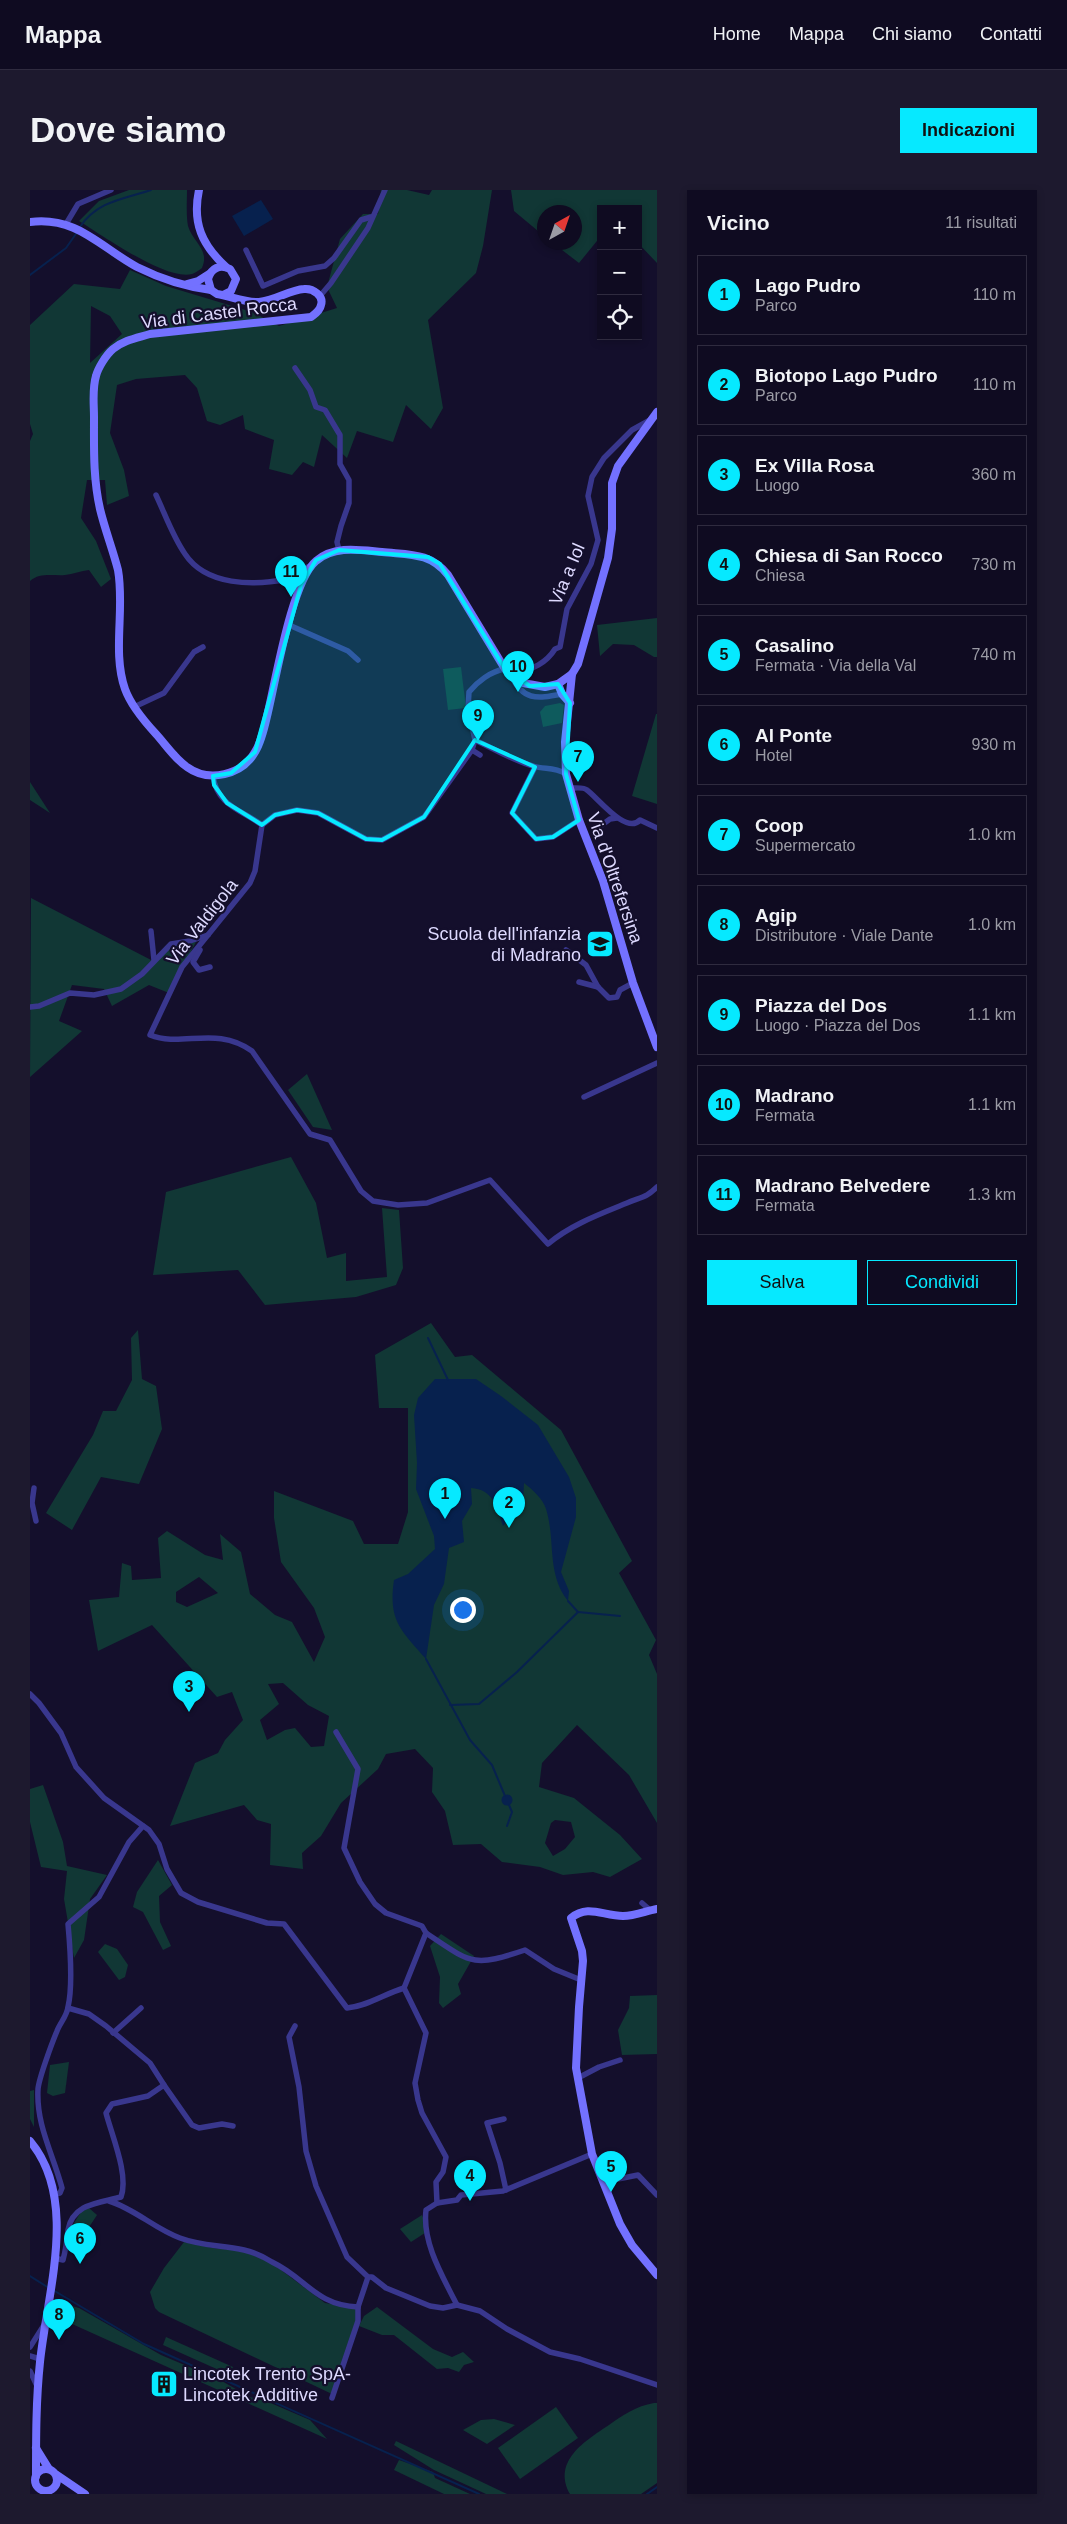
<!DOCTYPE html>
<html lang="it">
<head>
<meta charset="utf-8">
<style>
	body { margin:0; font-family:Arial,sans-serif; background:#1d192e; color:#f1f3f6 }
	.controls { position:absolute; right:15px; top:15px; display:grid; overflow:hidden; border-radius:0px; box-shadow:0 2px 8px #0003 }
	.controls button { width:45px; height:45px; display:grid; place-items:center; padding:0; border:0; border-bottom:1px solid #2f2b3f; background:#0f0b21; color:#f1f3f6; font:25px sans-serif }
	.compass { position:absolute; left:507px; top:15px; width:45px; height:45px; border-radius:50%; background:#0f0b21; box-shadow:0 2px 8px #0003; rotate:40deg }
	.you { position:absolute; left:432px; top:1419px; width:18px; height:18px; margin:-12px; border:4px solid #fff; border-radius:50%; background:#1a73e8; box-shadow:0 0 0 8px #1a73e833 }
	.badge { display:grid; place-items:center; width:32px; height:32px; border-radius:50%; background:#06e9ff; color:#111; font-size:16px; font-weight:700 }
	.pin { position:absolute; translate:-50% -41px; filter:drop-shadow(0 1px 2px #0008) }
	.pin::after { content:''; position:absolute; top:26px; width:18px; height:15px; background:inherit; clip-path:polygon(0 0,100% 0,50% 100%) }
	.list { margin:0; padding:0; list-style:none }
	h2 { display:flex; justify-content:space-between; align-items:center; height:65px; margin:0; padding:0 20px; font-size:21px }
	h2 small { font-size:16px; font-weight:400; color:#9b9ba5 }
	.list li { display:grid; grid-template-columns:32px 1fr auto; gap:15px; align-items:center; box-sizing:border-box; height:80px; margin:0 10px 10px; padding:0 10px; border:1px solid #2f2b3f; border-radius:0px }
	.list b { display:block; font-size:19px; white-space:nowrap }
	.list p { margin:0; font-size:16px; white-space:nowrap; color:#9b9ba5 }
	.list em { font-size:16px; font-style:normal; color:#9b9ba5 }
	.actions { display:flex; gap:10px; padding:15px 20px }
	.actions a { flex:1; padding:11px 0; border:1px solid #06e9ff; border-radius:0px; text-align:center; font-size:18px; color:#06e9ff }
	.actions .main { background:#06e9ff; color:#111 }
	.icon { flex:none; width:28px; height:28px; fill:none; stroke:currentColor; stroke-width:2; stroke-linecap:round; stroke-linejoin:round }
	.map { position:relative; flex:none; width:627px; height:2304px; overflow:hidden; border-radius:0px }
	header { display:flex; align-items:center; gap:30px; box-sizing:border-box; height:70px; padding:0 25px; background:#0f0b21; border-bottom:1px solid #2f2b3f }
	header strong { font-size:24px }
	nav { display:flex; gap:28px; margin-inline-start:auto; font-size:18px }
	.intro { display:flex; align-items:center; justify-content:space-between; box-sizing:border-box; height:120px; padding:0 30px }
	h1 { margin:0; font-size:35px }
	.button { padding:12px 22px; border-radius:0px; background:#06e9ff; color:#111; font-size:18px; font-weight:700 }
	main { display:flex; gap:30px; padding:0 30px }
	aside { flex:1; background:#0f0b21; border-radius:0px; box-shadow:0 2px 8px #0003 }
	.map>svg:first-child { display:block }
	.green { fill:#113735; fill-rule:evenodd }
	.water { fill:#07214e }
	.lines { fill:none; stroke-linecap:round; stroke-linejoin:round }
	.stream { stroke:#07214e; stroke-width:2 }
	.street { stroke:#39378e; stroke-width:5.5 }
	.secondary { stroke:#7371ff; stroke-width:8 }
	.marked { fill:#06e9ff; fill-opacity:0.2; stroke:#06e9ff; stroke-width:4; stroke-linejoin:round }
	.labels { text-anchor:middle; dominant-baseline:central; stroke-width:4.5; stroke-linejoin:round; paint-order:stroke }
	.street-label { font-size:18px; fill:#dedaff; stroke:#140f2c }
	.poi-label { font-size:18px; fill:#dedaff; stroke:#140f2c; text-anchor:end }
</style>
</head>
<body>
<header>
<strong>Mappa</strong>
<nav><a>Home</a><a>Mappa</a><a>Chi siamo</a><a>Contatti</a></nav>
</header>
<div class="intro"><h1>Dove siamo</h1><a class="button">Indicazioni</a></div>
<main>
<div class="map">
<svg width="627" height="2304" viewBox="0 0 627 2304">
	<rect width="100%" height="100%" fill="#140f2c"/>
	<!-- green -->
	<g class="green">
		<path d="M99,0H157C157,11 156,25 158,36C163,53 180,59 172,78C169,80 165,83 162,84C136,91 72,45 49,31L69,11Z"/>
		<path d="M351,0H377L399,5L402,0H462L453,56L446,83L398,130L413,218L401,239L376,215L363,252L327,241L317,268L292,245L284,277L273,272L262,285L239,279L244,250L215,239L213,225L190,235L177,231L167,198L155,185L106,189L87,195L80,243L94,280L99,306L77,315L75,290H57L51,328L66,351L81,389L71,397L59,380C51,381 43,384 35,385C23,386 10,382 0,391V251L3,244L0,234V135L44,94L90,99L100,80L136,96L222,122L249,136L307,118L297,97L310,49L333,24H348ZM61,116L80,126L92,144L60,173Z"/>
		<polygon points="481,0 627,0 627,73 608,53 608,19 571,19 571,46 549,73 523,53 544,52 544,22 514,22 514,46 484,21"/>
		<polygon points="627,428 627,467 624,467 604,455 583,454 570,466 567,435"/>
		<polygon points="431,477 436,518 418,520 413,479"/>
		<polygon points="530,513 534,515 532,533 513,537 510,522 515,516"/>
		<polygon points="626,524 627,524 627,614 602,606"/>
		<polygon points="0,592 20,623 0,610"/>
		<polygon points="1,708 125,772 142,755 166,752 139,803 119,795 82,816 74,799 42,795 29,831 52,841 0,887"/>
		<polygon points="277,884 302,940 283,937 258,900"/>
		<polygon points="261,967 286,1013 297,1068 316,1063 316,1091 357,1087 352,1018 369,1020 373,1078 366,1095 326,1107 235,1115 208,1080 123,1085 136,1002"/>
		<path d="M401,1133L425,1167L442,1165L531,1240L602,1371L589,1383L626,1450L619,1465L627,1484V1633L599,1585L547,1535L512,1573L509,1597L544,1608L590,1645L612,1669L580,1687L563,1682L533,1685L510,1677L472,1672L451,1654L423,1655L415,1621L402,1602L403,1578L385,1559L356,1564L348,1579L311,1613L291,1646L272,1663L273,1679L240,1675L241,1634L227,1630L214,1615L140,1636L165,1573L188,1563L195,1550L213,1530L202,1502L187,1507L122,1435L68,1461L59,1410L89,1407L92,1373L101,1376L102,1390L131,1388L128,1348L137,1341L175,1365L193,1370L190,1344L211,1362L220,1404L245,1425L262,1432L284,1472L295,1447L284,1418L251,1372L244,1328V1301L323,1331L334,1354H368L378,1322V1218H349L345,1165ZM169,1387L188,1403L157,1417L146,1412V1402ZM253,1493L278,1515L299,1526L294,1556L281,1557L265,1538L255,1540L237,1550L230,1530L249,1514L238,1494ZM525,1630L541,1632L545,1647L535,1659L523,1666L515,1653L521,1633Z"/>
		<polygon points="108,1140 112,1189 126,1196 132,1239 109,1294 71,1287 42,1340 16,1323 63,1245 73,1221 86,1221 102,1190 101,1148"/>
		<polygon points="13,1595 33,1652 37,1676 77,1685 60,1709 54,1750 44,1768 34,1709 37,1681 11,1677 0,1632 0,1599"/>
		<polygon points="128,1670 142,1695 129,1706 130,1732 141,1756 133,1760 113,1722 103,1717 107,1702"/>
		<polygon points="411,1744 444,1766 428,1794 431,1804 413,1818 409,1813 410,1787 400,1756"/>
		<polygon points="75,1754 87,1759 98,1775 95,1787 89,1790 68,1762"/>
		<polygon points="627,1805 627,1864 592,1865 588,1840 599,1818 600,1806"/>
		<polygon points="39,1872 35,1903 23,1906 17,1903 20,1875"/>
		<polygon points="4,1900 4,1937 0,1929 0,1901"/>
		<polygon points="59,2018 67,2025 50,2051 44,2033 51,2022"/>
		<polygon points="392,2025 398,2041 381,2052 370,2039"/>
		<polygon points="154,2052 183,2058 214,2061 243,2074 295,2113 327,2118 327,2131 302,2204 129,2122 125,2118 120,2102 134,2078"/>
		<polygon points="38,2115 49,2118 131,2165 190,2190 220,2207 236,2211 280,2230 297,2249 31,2129"/>
		<polygon points="347,2117 403,2159 422,2167 433,2162 444,2172 434,2175 429,2182 418,2178 407,2179 364,2145 352,2145 329,2136 334,2126"/>
		<polygon points="136,2147 203,2177 200,2185 133,2155"/>
		<path d="M624,2213H627V2293L611,2304H540C522,2271 555,2251 579,2235C593,2225 606,2216 624,2213Z"/>
		<polygon points="526,2217 548,2248 490,2289 468,2258"/>
		<polygon points="464,2229 485,2235 457,2254 433,2240 451,2230"/>
		<polygon points="366,2251 477,2304 456,2304 404,2280 364,2255"/>
		<polygon points="369,2270 403,2282 405,2288 440,2304 414,2304 364,2280"/>
	</g>
	<!-- water -->
	<g class="water">
		<polygon points="231,10 243,29 214,46 202,26"/>
		<path d="M405,1189H446L471,1206L508,1235L539,1287L546,1308V1327L531,1382L539,1401L538,1411C516,1383 526,1351 516,1319C513,1309 503,1300 494,1293L493,1311L484,1310L480,1301L471,1304L477,1331L473,1336C467,1317 463,1299 441,1298L442,1314L432,1331L434,1352L419,1358L414,1394L404,1415L396,1469C371,1440 358,1431 364,1390L378,1384L405,1359L404,1346L386,1299L387,1273L384,1225L388,1208Z"/>
		<circle cx="477" cy="1610" r="5.5"/>
	</g>
	<g class="lines">
		<!-- stream -->
		<g class="stream">
			<path d="M50,37C67,11 94,9 121,0"/>
			<polyline points="0,85 36,58 48,41"/>
			<polyline points="398,1148 418,1190"/>
			<polyline points="538,1411 548,1422 590,1426"/>
			<polyline points="396,1469 440,1550 462,1575 475,1606"/>
			<polyline points="420,1515 449,1514 487,1482 548,1422"/>
			<polyline points="477,1636 482,1622 479,1615"/>
			<polyline points="0,2086 19,2098"/>
			<polyline points="23,2100 114,2154 449,2304"/>
			<polyline points="617,2304 627,2297"/>
		</g>
		<!-- street -->
		<g class="street">
			<polyline points="36,34 48,14 81,0"/>
			<polyline points="216,60 233,96 268,81 295,76 304,68 331,30 341,27"/>
			<polyline points="290,106 301,93 338,38 355,0"/>
			<polyline points="265,178 280,200 286,217 295,220 310,245 310,274 319,290 319,313 311,336 307,352 309,360"/>
			<path d="M126,305C135,324 143,347 155,364C176,396 224,396 257,389C267,387 271,378 281,376"/>
			<polyline points="259,435 318,461 328,470"/>
			<path d="M480,484C493,511 506,509 532,504"/>
			<polyline points="104,517 134,503 164,462 173,457"/>
			<path d="M445,550C464,559 482,570 503,576C515,580 523,576 536,584"/>
			<polyline points="442,560 450,565"/>
			<polyline points="505,577 482,623 506,649 523,647 549,630"/>
			<path d="M183,586C187,616 212,620 232,635"/>
			<path d="M542,598C546,598 554,597 557,600C568,608 596,645 610,630L627,638"/>
			<path d="M232,635L225,681L220,693L152,777L120,845C152,858 186,835 222,861L280,944L300,950L331,1001L343,1011L368,1015L397,1013L460,990L518,1054C540,1035 570,1024 597,1013C611,1007 616,1008 627,997"/>
			<path d="M232,635L245,625L267,620L288,623L336,649L352,650L394,627L442,560L445,550L438,519L439,502C447,492 461,481 475,479C478,479 482,480 486,481C502,481 517,472 525,459L530,457L537,419L561,374L568,350L558,306L562,287L574,268L602,240L620,230"/>
			<polyline points="565,640 580,629 587,628"/>
			<polyline points="121,741 124,770"/>
			<polyline points="170,760 163,772 169,780 180,777"/>
			<polyline points="536,760 556,775 568,797 579,808 587,807 590,800 603,793"/>
			<polyline points="549,792 568,797"/>
			<polyline points="0,817 9,816 40,803 64,805 91,799 112,784 141,754 160,751 178,745"/>
			<polyline points="554,907 627,873"/>
			<polyline points="4,1298 2,1313 6,1331"/>
			<path d="M0,1504L9,1513L31,1543L46,1577L74,1608L119,1640L129,1654L137,1679L151,1703L168,1712L237,1733L254,1734L317,1818C338,1816 354,1804 374,1798"/>
			<path d="M306,1542L328,1579L314,1658L330,1692L345,1714L356,1723L392,1736L396,1743C441,1773 442,1778 495,1760L524,1779L551,1790"/>
			<polyline points="612,1713 620,1720"/>
			<polyline points="374,1798 396,1843 385,1893 388,1910 392,1923 416,1967 413,1982 406,1992 407,2013"/>
			<polyline points="374,1798 396,1743"/>
			<polyline points="38,1818 59,1824 76,1836 120,1873 134,1895"/>
			<polyline points="265,1836 259,1847 269,1897 276,1961 286,1996 317,2067 338,2087 342,2087 356,2098 400,2116 413,2118 427,2115 450,2121 477,2139 520,2162 550,2169 627,2195"/>
			<polyline points="83,1843 111,1818"/>
			<polyline points="548,1888 569,1877 590,1870"/>
			<polyline points="474,1929 457,1933 470,1973 476,2000"/>
			<polyline points="572,1990 583,1990 608,1985 627,2005"/>
			<path d="M25,2004L30,2003L32,1998C23,1964 6,1935 8,1899C9,1888 22,1853 27,1841C30,1833 37,1826 38,1817C43,1796 40,1756 38,1734L69,1707L99,1652L113,1636"/>
			<path d="M79,2011C105,2019 125,2039 150,2048C171,2056 192,2055 214,2060C223,2062 234,2067 242,2072C276,2088 285,2115 328,2117"/>
			<path d="M24,2068L33,2070C36,2059 37,2050 38,2040C43,2013 70,2013 91,2007C99,1985 82,1946 76,1923L82,1914L118,1906L134,1895L162,1935L169,1938L192,1934L203,1936"/>
			<path d="M427,2115C413,2087 392,2053 396,2020L407,2013L427,2010L431,2005L473,2001L562,1964"/>
			<polyline points="0,2157 14,2135"/>
			<polyline points="0,2166 10,2169"/>
			<polyline points="0,2181 7,2196"/>
			<polyline points="302,2208 328,2131 328,2117 338,2087"/>
		</g>
		<!-- secondary -->
		<g class="secondary">
			<path d="M169,0C162,33 172,55 196,77"/>
			<path d="M0,32C47,26 70,57 107,77C129,88 157,97 181,100"/>
			<polyline points="157,94 168,91 179,84"/>
			<path d="M193,105L201,101L206,89L200,79C190,74 181,78 178,89L181,100L187,104C200,106 216,113 229,112C245,111 259,100 274,99C283,98 294,106 291,115C290,121 285,124 281,127L120,144C107,148 94,150 83,159C76,165 68,178 66,186C62,199 64,214 64,227C64,258 63,288 70,319C75,340 83,360 88,380C95,419 82,462 95,499C101,516 114,531 126,544C136,555 145,569 157,577C179,593 212,585 225,562C232,551 235,535 238,522C246,489 262,391 286,371C304,355 330,360 352,362C379,365 400,362 418,385L475,479L493,493L515,497L528,494L542,484L548,474L578,368L582,339V293L588,276L627,222"/>
			<polyline points="542,484 535,552 536,584 549,630 573,691 603,793 627,857"/>
			<polyline points="528,494 532,504 540,513"/>
			<path d="M627,1719C616,1721 605,1726 593,1726C573,1726 558,1714 541,1728L552,1761L553,1771L549,1817L546,1878L562,1964L590,2034L602,2055L627,2085"/>
			<path d="M0,1951C49,2009 17,2103 10,2172C6,2210 6,2247 6,2286"/>
			<polyline points="6,2258 19,2279"/>
			<circle cx="16" cy="2290" r="11"/>
			<polyline points="27,2285 55,2304"/>
		</g>
	</g>
	<!-- marked area -->
	<path class="marked" d="M309,360L398,367L410,374L475,479L500,496L528,494L540,513L536,584L549,630L523,647L506,649L482,623L505,577L445,550L394,627L352,650L336,649L288,623L267,620L245,625L232,635L197,613L184,595L183,586L201,583L225,562L271,395L286,370Z"/>
	<!-- icons -->
	<defs>
		<g id="school-square" transform="scale(1.4375)"><rect x="-9" y="-9" width="18" height="18" rx="4" fill="#06e9ff" stroke="#140f2c"/><path d="M0-5L7-2L0 1L-7-2ZM-4 1L0 2.5L4 1V4Q0 6-4 4Z" fill="#111"/></g>
		<g id="building-square" transform="scale(1.4375)"><rect x="-9" y="-9" width="18" height="18" rx="4" fill="#06e9ff" stroke="#140f2c"/><path d="M-4-6H4V6H1V3H-1V6H-4ZM-2.5-4.3h1.7v1.8h-1.7ZM.8-4.3h1.7v1.8H.8ZM-2.5-1h1.7V.8h-1.7ZM.8-1h1.7V.8H.8Z" fill="#111"/></g>
	</defs>
	<g fill-rule="evenodd">
		<use href="#school-square" x="570" y="754"/>
		<use href="#building-square" x="134" y="2194"/>
	</g>
	<g class="labels">
		<!-- street labels -->
		<g class="street-label">
			<text transform="translate(189 123) rotate(-7)">Via di Castel Rocca</text>
			<text transform="translate(537 384) rotate(-67)">Via a Iol</text>
			<text transform="translate(585 688) rotate(71)">Via d'Oltrefersina</text>
			<text transform="translate(172 732) rotate(-52)">Via Valdigola</text>
		</g>
		<!-- poi labels -->
		<g class="poi-label">
			<text x="551" y="744">Scuola dell'infanzia<tspan x="551" dy="21">di Madrano</tspan></text>
			<text x="153" y="2184" text-anchor="start">Lincotek Trento SpA-<tspan x="153" dy="21">Lincotek Additive</tspan></text>
		</g>
	</g>
</svg>
<div class="controls">
<button>+</button>
<button>−</button>
<button><svg class="icon" aria-label="locate" viewBox="0 0 24 24"><circle cx="12" cy="12" r="6"/><path d="M12 2v4M12 18v4M2 12h4M18 12h4"/></svg></button>
</div>
<svg class="compass" viewBox="-18 -18 36 36"><path d="M0-13l5 13h-10z" fill="#e53935"/><path d="M0 13l5-13h-10z" fill="#9b9ba5"/></svg>
<div class="you"></div>
<div class="pin badge" style="left:415px;top:1329px">1</div>
<div class="pin badge" style="left:479px;top:1338px">2</div>
<div class="pin badge" style="left:159px;top:1522px">3</div>
<div class="pin badge" style="left:440px;top:2011px">4</div>
<div class="pin badge" style="left:581px;top:2002px">5</div>
<div class="pin badge" style="left:50px;top:2074px">6</div>
<div class="pin badge" style="left:548px;top:592px">7</div>
<div class="pin badge" style="left:29px;top:2150px">8</div>
<div class="pin badge" style="left:448px;top:551px">9</div>
<div class="pin badge" style="left:488px;top:502px">10</div>
<div class="pin badge" style="left:261px;top:407px">11</div>
</div>
<aside>
<h2>Vicino<small>11 risultati</small></h2>
<ul class="list">
<li><span class="badge">1</span><div><b>Lago Pudro</b><p>Parco</p></div><em>110 m</em></li>
<li><span class="badge">2</span><div><b>Biotopo Lago Pudro</b><p>Parco</p></div><em>110 m</em></li>
<li><span class="badge">3</span><div><b>Ex Villa Rosa</b><p>Luogo</p></div><em>360 m</em></li>
<li><span class="badge">4</span><div><b>Chiesa di San Rocco</b><p>Chiesa</p></div><em>730 m</em></li>
<li><span class="badge">5</span><div><b>Casalino</b><p>Fermata · Via della Val</p></div><em>740 m</em></li>
<li><span class="badge">6</span><div><b>Al Ponte</b><p>Hotel</p></div><em>930 m</em></li>
<li><span class="badge">7</span><div><b>Coop</b><p>Supermercato</p></div><em>1.0 km</em></li>
<li><span class="badge">8</span><div><b>Agip</b><p>Distributore · Viale Dante</p></div><em>1.0 km</em></li>
<li><span class="badge">9</span><div><b>Piazza del Dos</b><p>Luogo · Piazza del Dos</p></div><em>1.1 km</em></li>
<li><span class="badge">10</span><div><b>Madrano</b><p>Fermata</p></div><em>1.1 km</em></li>
<li><span class="badge">11</span><div><b>Madrano Belvedere</b><p>Fermata</p></div><em>1.3 km</em></li>
</ul>
<div class="actions"><a class="main">Salva</a><a>Condividi</a></div>
</aside>
</main>
</body>
</html>
